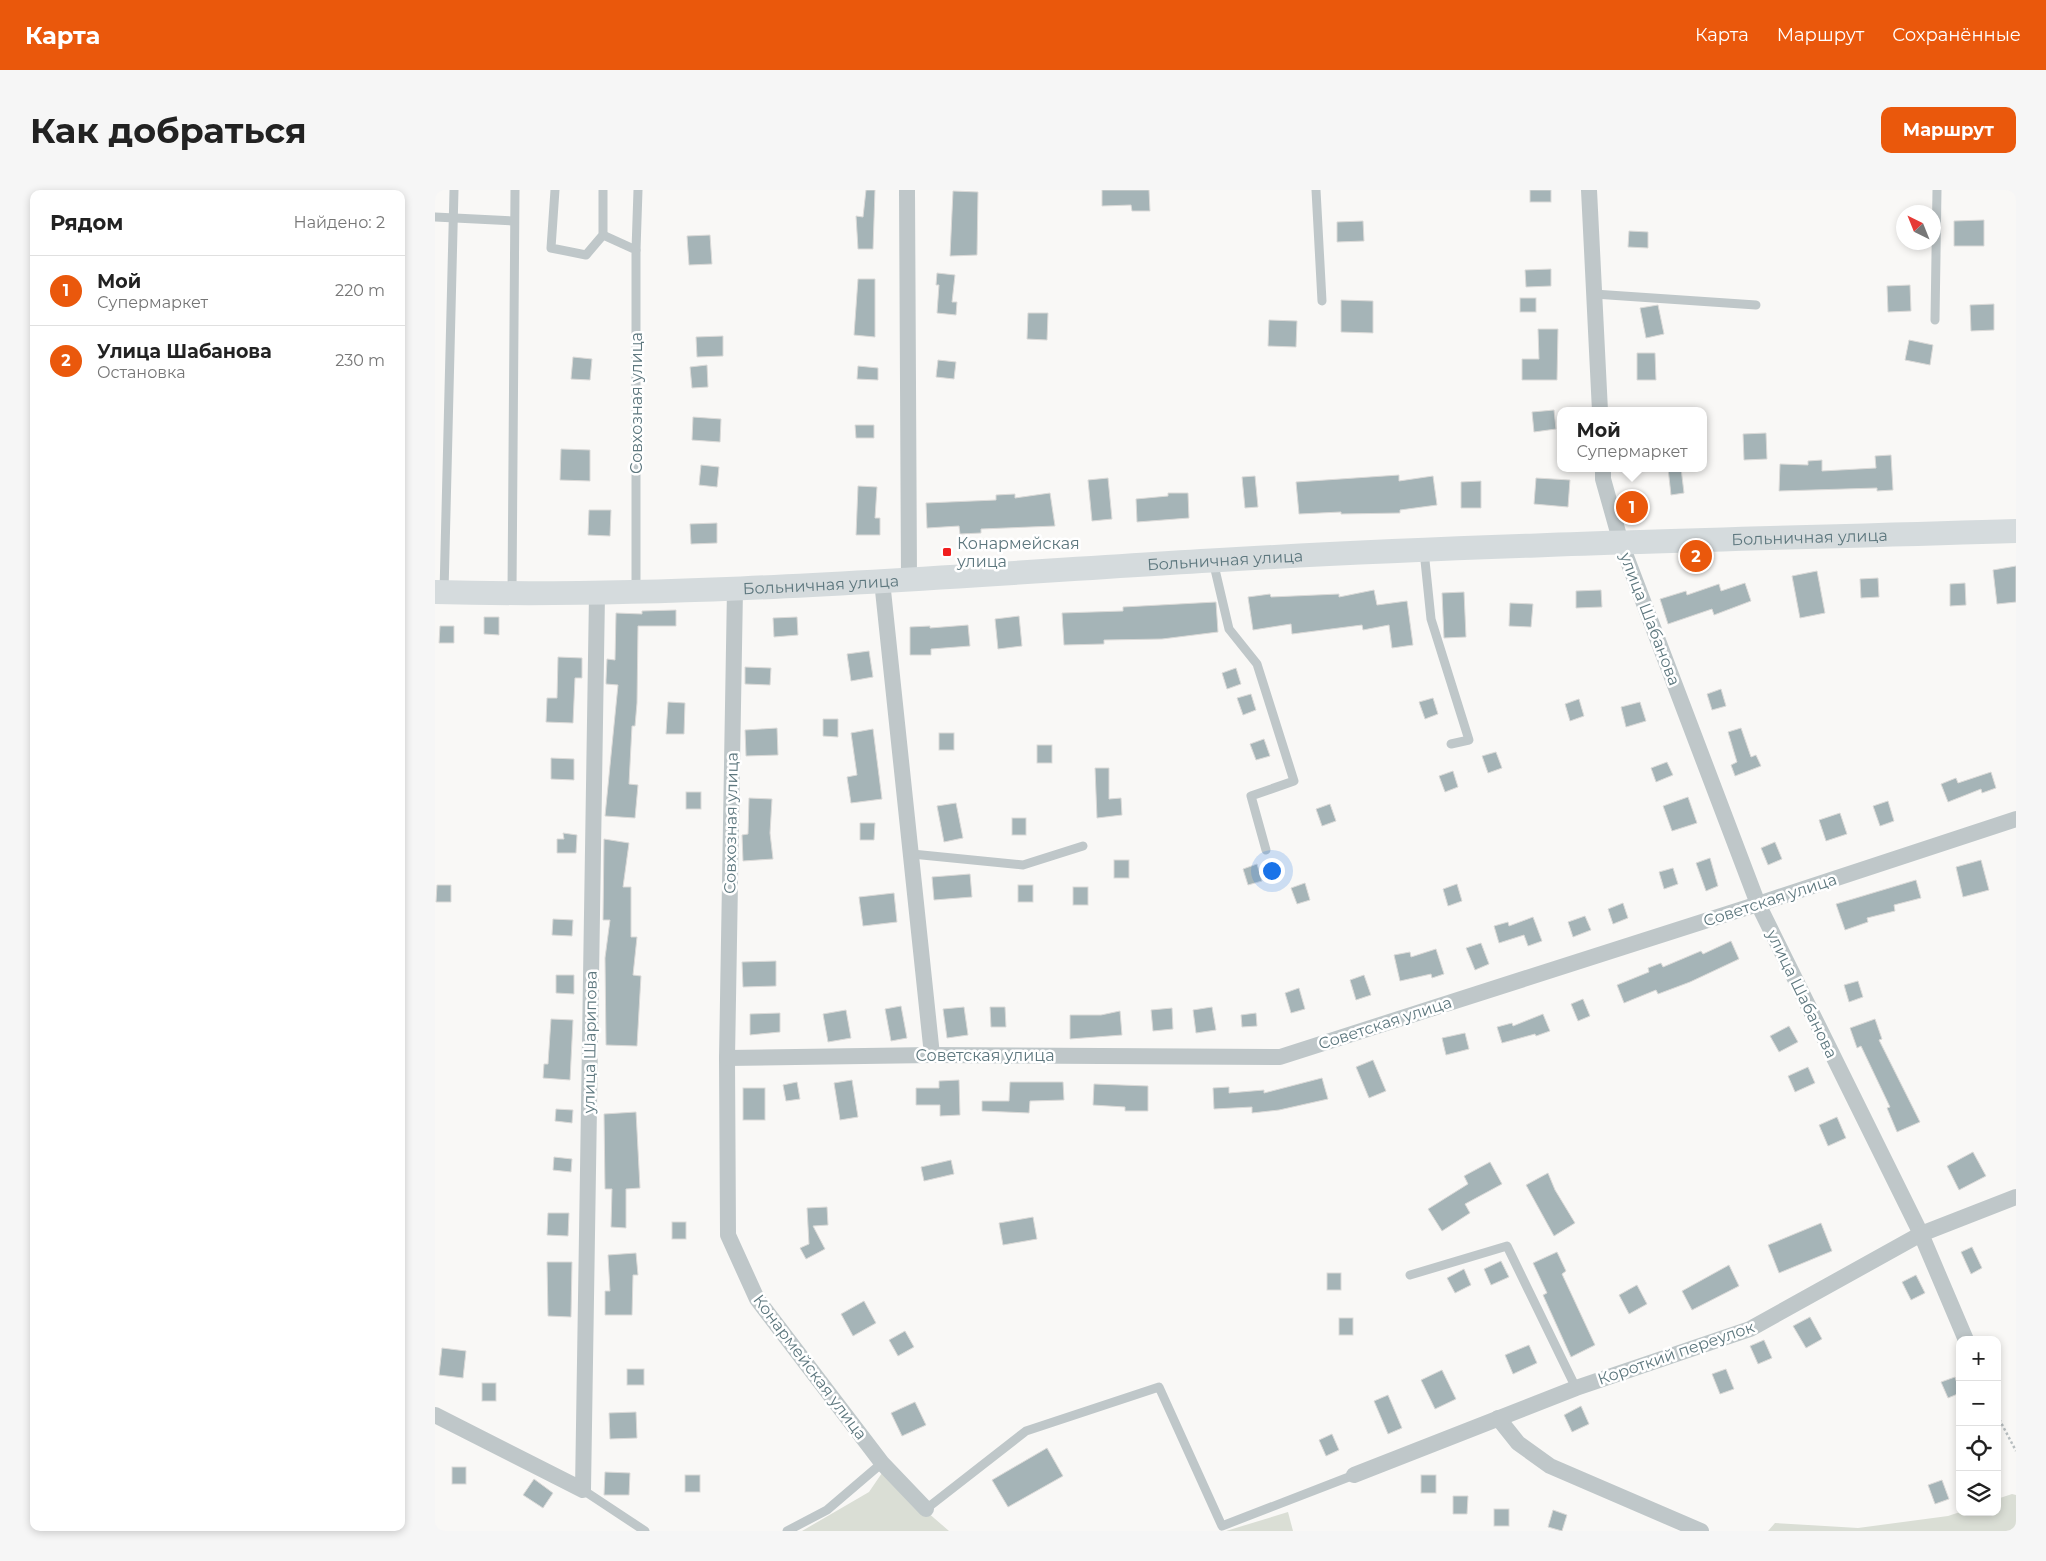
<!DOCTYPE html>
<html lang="ru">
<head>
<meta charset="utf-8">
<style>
	body { margin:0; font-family:Montserrat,sans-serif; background:#f6f6f6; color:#222 }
	.controls { position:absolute; right:15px; bottom:15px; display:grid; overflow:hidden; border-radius:10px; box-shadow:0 2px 8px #0003 }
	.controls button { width:45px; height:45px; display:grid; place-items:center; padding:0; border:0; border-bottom:1px solid #e0e0e0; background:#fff; color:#222; font:25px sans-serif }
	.compass { position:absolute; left:1461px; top:15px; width:45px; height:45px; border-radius:50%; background:#fff; box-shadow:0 2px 8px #0003; rotate:317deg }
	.you { position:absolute; left:836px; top:680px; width:18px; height:18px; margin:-12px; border:4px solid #fff; border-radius:50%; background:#1a73e8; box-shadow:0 0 0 8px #1a73e833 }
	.badge { display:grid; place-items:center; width:32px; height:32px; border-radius:50%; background:#ea580c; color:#fff; font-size:16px; font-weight:700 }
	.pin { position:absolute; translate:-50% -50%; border:2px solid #fff; box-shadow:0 1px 5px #0006 }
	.popup { position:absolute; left:1122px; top:217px; width:150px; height:65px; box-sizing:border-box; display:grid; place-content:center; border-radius:10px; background:#fff; filter:drop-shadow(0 1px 4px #0005); font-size:16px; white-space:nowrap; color:#767676 }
	.popup b { font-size:19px; color:#222 }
	.popup::after { content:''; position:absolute; left:50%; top:100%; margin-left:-10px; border:10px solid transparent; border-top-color:#fff }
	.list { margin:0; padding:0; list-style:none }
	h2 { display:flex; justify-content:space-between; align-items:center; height:65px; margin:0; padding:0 20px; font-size:21px }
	h2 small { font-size:16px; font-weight:400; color:#767676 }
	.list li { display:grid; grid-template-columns:32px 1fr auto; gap:15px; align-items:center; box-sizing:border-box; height:70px; padding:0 20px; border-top:1px solid #e0e0e0 }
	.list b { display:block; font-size:19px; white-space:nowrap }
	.list p { margin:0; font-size:16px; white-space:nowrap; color:#767676 }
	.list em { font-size:16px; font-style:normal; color:#767676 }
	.icon { flex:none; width:28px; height:28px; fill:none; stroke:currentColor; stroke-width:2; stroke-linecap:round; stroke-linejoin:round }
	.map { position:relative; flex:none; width:1581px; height:1341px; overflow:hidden; border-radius:10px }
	header { display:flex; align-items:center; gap:30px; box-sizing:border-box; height:70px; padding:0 25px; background:#ea580c; color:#fff }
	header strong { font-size:24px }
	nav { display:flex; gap:28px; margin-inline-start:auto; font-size:18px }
	.intro { display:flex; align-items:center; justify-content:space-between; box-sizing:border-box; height:120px; padding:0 30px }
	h1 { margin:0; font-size:35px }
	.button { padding:12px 22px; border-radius:10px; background:#ea580c; color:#fff; font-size:18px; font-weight:700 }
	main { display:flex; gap:30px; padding:0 30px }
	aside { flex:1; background:#fff; border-radius:10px; box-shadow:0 2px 8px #0003 }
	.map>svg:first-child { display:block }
	.green { fill:#daded5 }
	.building { fill:#a5b4b7; stroke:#dbdad8 }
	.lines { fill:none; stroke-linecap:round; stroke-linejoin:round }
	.path { stroke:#b8bec0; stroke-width:2.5; stroke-dasharray:2.5 2.5; stroke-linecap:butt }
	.lane { stroke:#bfc7c9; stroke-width:9 }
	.street { stroke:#bfc7c9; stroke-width:16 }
	.secondary { stroke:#d5dbdd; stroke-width:24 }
	.poi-dot { fill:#f11e1e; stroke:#fff; stroke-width:2 }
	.labels { text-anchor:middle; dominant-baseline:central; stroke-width:5; stroke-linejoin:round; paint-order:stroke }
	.street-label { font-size:16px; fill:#5d777e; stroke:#fff }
	.poi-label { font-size:16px; fill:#5d777e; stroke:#fff; text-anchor:start }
</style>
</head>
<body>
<header>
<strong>Карта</strong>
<nav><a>Карта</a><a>Маршрут</a><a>Сохранённые</a></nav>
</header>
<div class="intro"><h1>Как добраться</h1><a class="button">Маршрут</a></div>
<main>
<aside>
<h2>Рядом<small>Найдено: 2</small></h2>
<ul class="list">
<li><span class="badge">1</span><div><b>Мой</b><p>Супермаркет</p></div><em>220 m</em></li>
<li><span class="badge">2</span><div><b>Улица Шабанова</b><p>Остановка</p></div><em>230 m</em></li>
</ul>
</aside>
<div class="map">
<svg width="1581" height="1341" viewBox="0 0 1581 1341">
	<rect width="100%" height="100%" fill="#f9f8f6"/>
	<!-- green -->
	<g class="green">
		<polygon points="447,1283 514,1341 367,1341 434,1302"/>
		<polygon points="1577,1304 1581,1305 1581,1341 1333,1341 1340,1333 1423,1338 1513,1326 1525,1322 1562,1322 1562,1309"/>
		<polygon points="853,1322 858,1341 791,1341"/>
	</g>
	<!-- building -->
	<g class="building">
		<polygon points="431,0 440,0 438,59 423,59 421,26 428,27"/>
		<polygon points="667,0 714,0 715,21 697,21 696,15 667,16"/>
		<rect x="1095" y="0" width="21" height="12"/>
		<polygon points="518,1 543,2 542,65 515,66"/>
		<polygon points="1549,30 1549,56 1519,56 1519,31"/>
		<polygon points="928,31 929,51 902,52 902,32"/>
		<polygon points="1194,41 1213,42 1213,58 1193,57"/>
		<polygon points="275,45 277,74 254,75 252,46"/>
		<polygon points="1116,79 1116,96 1091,97 1090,80"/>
		<polygon points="502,83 520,85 517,112 522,112 521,125 502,123 504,95 501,95"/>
		<polygon points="423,89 440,89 440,147 419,145"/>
		<polygon points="1475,95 1476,121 1453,122 1452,96"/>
		<rect x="1085" y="108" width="16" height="14"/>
		<polygon points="906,110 938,111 938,143 906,142"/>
		<polygon points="1559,114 1559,140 1536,141 1535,115"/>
		<polygon points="1223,115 1229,144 1211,148 1205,118"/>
		<polygon points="593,123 613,123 612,150 592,149"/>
		<polygon points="834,130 862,131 861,157 833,156"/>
		<polygon points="1103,139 1123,139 1122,190 1087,190 1087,169 1104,169"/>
		<polygon points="288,146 288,166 262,167 261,147"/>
		<polygon points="1474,150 1498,155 1495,175 1470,170"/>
		<polygon points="1202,163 1220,163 1221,190 1202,190"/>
		<polygon points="138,167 157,169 155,190 136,189"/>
		<polygon points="503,170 521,172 519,189 501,187"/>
		<polygon points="272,175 273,197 257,198 255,177"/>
		<polygon points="423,176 443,178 443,190 422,189"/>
		<polygon points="1119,220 1121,239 1099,242 1097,222"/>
		<polygon points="258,227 286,229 285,252 257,250"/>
		<polygon points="420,235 439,235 439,248 421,248"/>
		<polygon points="1331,243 1332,269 1309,270 1308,244"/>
		<polygon points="126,259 155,260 155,291 125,290"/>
		<polygon points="1456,265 1458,300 1442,301 1442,298 1344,301 1345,274 1373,275 1373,271 1387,270 1387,281 1441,278 1440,266"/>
		<polygon points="266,275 284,277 282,297 264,295"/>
		<polygon points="1233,278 1246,278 1249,303 1236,305"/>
		<polygon points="964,285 964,291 998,286 1002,315 965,320 965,323 906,324 906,322 864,324 861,292"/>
		<polygon points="820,286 823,317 810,318 807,287"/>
		<polygon points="673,288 677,329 657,331 653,290"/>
		<polygon points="1101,288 1135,290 1133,317 1099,314"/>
		<polygon points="1046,291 1046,318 1026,318 1026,292"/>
		<polygon points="423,296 442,297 440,328 445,328 445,345 421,345"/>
		<polygon points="615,303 620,336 546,339 546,343 525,344 524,336 492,338 491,313 561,310 561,305 580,304 580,308"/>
		<polygon points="733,303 753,303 754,328 702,332 701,309 733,306"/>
		<polygon points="154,320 176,320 175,346 153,345"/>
		<polygon points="282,333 282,353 256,354 255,334"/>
		<polygon points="1581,376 1581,412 1562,414 1558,380"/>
		<polygon points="1382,381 1390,423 1365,428 1357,386"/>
		<polygon points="1443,388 1444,407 1426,408 1425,389"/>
		<polygon points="1310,393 1316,411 1279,425 1277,419 1233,434 1225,409 1251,401 1252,405 1284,394 1286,401"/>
		<polygon points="1530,393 1531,415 1515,416 1515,394"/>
		<polygon points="939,400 942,415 972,411 978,455 957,458 954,435 928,440 927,435 857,444 856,434 818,440 813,407 835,404 836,407 904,404 904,407"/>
		<polygon points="1166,400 1167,417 1141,418 1141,401"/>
		<polygon points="1029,402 1031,447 1009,448 1007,403"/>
		<polygon points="781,412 783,442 727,449 669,450 669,454 629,455 627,423 688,421 688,417"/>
		<polygon points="1075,413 1098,414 1096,437 1074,436"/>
		<polygon points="241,420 241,436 203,436 202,513 200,536 197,536 194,594 203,595 200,628 170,626 183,495 171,494 171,490 172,469 180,470 181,423 207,424 207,421"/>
		<polygon points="584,426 587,456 563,459 560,429"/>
		<polygon points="49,427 64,427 64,445 49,444"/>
		<polygon points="362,427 363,445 339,447 338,428"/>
		<polygon points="533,435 535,456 496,459 496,465 475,465 475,437 495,436 495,438"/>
		<polygon points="5,436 19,436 19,453 4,453"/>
		<polygon points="434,461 438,487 416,491 412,464"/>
		<polygon points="123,467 147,468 147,488 140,488 138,533 111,532 112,508 122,508"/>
		<polygon points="310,477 336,478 335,495 310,494"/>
		<polygon points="801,478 806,494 792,499 787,483"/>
		<polygon points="1286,499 1291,516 1277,520 1272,504"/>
		<polygon points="816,504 821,520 808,525 802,508"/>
		<polygon points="998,508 1003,524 990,529 984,512"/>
		<polygon points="1144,509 1149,526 1135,531 1130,514"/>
		<polygon points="233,512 250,513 249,544 231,544"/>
		<polygon points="1205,512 1211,531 1191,537 1186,517"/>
		<polygon points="388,529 403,529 403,547 388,546"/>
		<polygon points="342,538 343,565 311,566 310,540"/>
		<polygon points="1306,538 1316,567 1321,565 1326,576 1300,586 1296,575 1302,572 1293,542"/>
		<polygon points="438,539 447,609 416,613 412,587 422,585 416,543"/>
		<rect x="504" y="543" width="15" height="17"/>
		<polygon points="829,549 835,566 821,570 815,554"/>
		<rect x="602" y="555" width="15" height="18"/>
		<polygon points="1061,562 1067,578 1053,583 1047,566"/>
		<polygon points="116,568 139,569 139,590 116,589"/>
		<polygon points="1232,572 1238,585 1221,592 1216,578"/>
		<polygon points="660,578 674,578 674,609 686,608 687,625 662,628"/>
		<polygon points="1018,581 1023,597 1010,602 1004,586"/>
		<polygon points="1556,582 1561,598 1547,603 1546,599 1513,612 1506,594 1521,588 1523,593"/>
		<rect x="251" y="602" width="15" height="17"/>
		<polygon points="1253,607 1262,633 1237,641 1228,616"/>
		<polygon points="314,608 337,609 335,643 338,669 308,671 307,645 313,644"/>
		<polygon points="1453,611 1459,631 1445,636 1438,616"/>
		<polygon points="521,613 528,648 509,652 502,616"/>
		<polygon points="895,614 901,631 887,636 881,619"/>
		<polygon points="1405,623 1412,644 1391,651 1384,630"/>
		<rect x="577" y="628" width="14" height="17"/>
		<polygon points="425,633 440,633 439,650 425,650"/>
		<polygon points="128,643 142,645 141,663 122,663 122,649 129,649"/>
		<polygon points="169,649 194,653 188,697 196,697 196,747 202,747 198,785 206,786 202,856 171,855 170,768 175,730 168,730"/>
		<polygon points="1340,652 1347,669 1333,675 1326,658"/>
		<polygon points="1275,668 1283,696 1271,701 1261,673"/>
		<rect x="679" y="670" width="15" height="18"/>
		<polygon points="1546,670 1554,700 1528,707 1521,677"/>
		<polygon points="822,674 827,691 813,695 808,679"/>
		<polygon points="1238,678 1243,694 1229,699 1224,682"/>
		<polygon points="535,684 537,707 499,710 497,687"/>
		<polygon points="1481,690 1486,708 1459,715 1460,721 1432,728 1433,732 1410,740 1401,714"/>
		<polygon points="870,693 875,710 862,714 856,698"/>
		<polygon points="1022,694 1027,711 1013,716 1008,699"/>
		<polygon points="2,695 16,695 16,712 1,712"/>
		<rect x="583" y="695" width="15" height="17"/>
		<rect x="638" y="697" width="15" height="18"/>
		<polygon points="459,703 462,732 428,736 424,707"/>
		<polygon points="1188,713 1193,728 1178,734 1173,719"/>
		<polygon points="1150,726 1156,740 1138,747 1133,732"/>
		<polygon points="1098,727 1107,751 1093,756 1089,745 1064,753 1059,736 1073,732 1074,736"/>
		<polygon points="118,729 138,730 137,746 117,745"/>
		<polygon points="1296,751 1304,769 1255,792 1223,804 1221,800 1189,813 1182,795 1214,782 1213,778 1226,773 1228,777 1266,761 1268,764"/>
		<polygon points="1046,753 1054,774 1040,780 1031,758"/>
		<polygon points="1001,759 1009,784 997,788 996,784 965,791 959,765 975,762 976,767"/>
		<polygon points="341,771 341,796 308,797 307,772"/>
		<polygon points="121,785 139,785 139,804 121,803"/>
		<polygon points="929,785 936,805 921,810 915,790"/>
		<polygon points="1423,791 1428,807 1414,812 1409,795"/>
		<polygon points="864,798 870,819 856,823 850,803"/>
		<polygon points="1148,809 1155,826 1143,831 1136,814"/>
		<polygon points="466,816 472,848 456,851 450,819"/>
		<polygon points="529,817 533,845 512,848 508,819"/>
		<polygon points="555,817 570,817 571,837 556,837"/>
		<polygon points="777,817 781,840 761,843 758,820"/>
		<polygon points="737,818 738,839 718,841 716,820"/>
		<polygon points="411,820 416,848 393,852 388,824"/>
		<polygon points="685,821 687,845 635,849 635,825 666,825"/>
		<polygon points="345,823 345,842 315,845 315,824"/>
		<polygon points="821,823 822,836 807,837 806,825"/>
		<polygon points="1108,824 1115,841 1101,846 1100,844 1067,853 1062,837 1077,833 1078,836"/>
		<polygon points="116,829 138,830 135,890 108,888 109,874 113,874"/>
		<polygon points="1440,829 1447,849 1444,850 1485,932 1462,942 1452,918 1455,917 1426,856 1422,858 1415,838"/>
		<polygon points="1354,836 1363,852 1344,862 1335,846"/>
		<polygon points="1030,843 1034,859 1011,865 1007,848"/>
		<polygon points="938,870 951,901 934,908 921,877"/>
		<polygon points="1373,877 1380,893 1360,902 1353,886"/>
		<polygon points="887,888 893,909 844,920 817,923 817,917 779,919 778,898 794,897 794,903 829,900 829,903"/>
		<polygon points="417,890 423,927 405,930 399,893"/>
		<polygon points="524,890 525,925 505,926 505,915 481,915 481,898 504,898 504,891"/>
		<polygon points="362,892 365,909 351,911 348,895"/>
		<polygon points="575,892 628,892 629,910 595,911 594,923 547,921 547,911 574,911"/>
		<polygon points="659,894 713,896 713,921 690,921 690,917 658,915"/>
		<rect x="308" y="898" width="22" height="32"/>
		<polygon points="121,919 138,920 137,933 120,931"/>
		<polygon points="201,922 205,998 191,999 191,1038 176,1037 177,999 170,999 169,924"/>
		<polygon points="1402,927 1411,948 1393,956 1384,935"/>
		<polygon points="1538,962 1551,986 1524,1000 1512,976"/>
		<polygon points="119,967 137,969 136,982 118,980"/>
		<polygon points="516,970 519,984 489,991 486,977"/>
		<polygon points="1055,972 1067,994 1030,1014 1035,1023 1007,1041 993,1019 1033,994 1029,986"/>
		<polygon points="1113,983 1120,1000 1140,1033 1119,1046 1091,995"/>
		<polygon points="392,1017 393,1035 378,1036 390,1059 371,1069 365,1058 374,1054 372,1018"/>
		<polygon points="113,1023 134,1023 133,1046 112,1045"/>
		<polygon points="598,1027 602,1049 568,1055 564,1033"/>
		<rect x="237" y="1032" width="14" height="17"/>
		<polygon points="1386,1033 1397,1061 1344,1083 1333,1055"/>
		<polygon points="1537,1057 1547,1078 1536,1084 1526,1062"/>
		<polygon points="1122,1062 1131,1081 1127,1084 1160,1155 1136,1167 1108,1105 1112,1103 1098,1073"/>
		<polygon points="201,1063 203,1085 198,1085 197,1125 170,1125 170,1101 175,1101 173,1065"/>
		<polygon points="1066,1071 1074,1087 1056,1095 1049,1079"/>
		<polygon points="112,1072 137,1072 136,1127 113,1126"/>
		<polygon points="1294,1075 1304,1096 1257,1120 1247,1101"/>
		<polygon points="1029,1079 1036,1095 1020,1103 1012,1088"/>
		<rect x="892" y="1083" width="14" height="17"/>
		<polygon points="1481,1085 1490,1103 1476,1110 1467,1092"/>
		<polygon points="1202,1095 1212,1114 1194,1124 1184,1105"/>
		<polygon points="429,1111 441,1133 418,1146 406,1124"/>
		<polygon points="1375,1127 1387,1149 1371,1158 1358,1136"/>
		<rect x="904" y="1128" width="14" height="17"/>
		<polygon points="470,1141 479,1157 463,1166 454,1150"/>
		<polygon points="1329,1150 1337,1168 1323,1174 1315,1156"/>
		<polygon points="1094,1155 1102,1173 1078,1184 1070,1165"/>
		<polygon points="7,1158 31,1161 28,1188 4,1185"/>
		<rect x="192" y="1179" width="17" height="16"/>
		<polygon points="1291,1179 1299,1199 1285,1204 1277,1184"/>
		<polygon points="1007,1180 1021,1209 1000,1219 986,1190"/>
		<polygon points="1520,1187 1525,1203 1513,1208 1506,1192"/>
		<rect x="47" y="1193" width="14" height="18"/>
		<polygon points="953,1205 967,1238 953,1244 939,1211"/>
		<polygon points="480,1212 491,1235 467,1246 456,1223"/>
		<polygon points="1146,1216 1154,1234 1137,1242 1129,1225"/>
		<polygon points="201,1222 202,1248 175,1249 174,1223"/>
		<polygon points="897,1244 904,1260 891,1266 884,1250"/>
		<polygon points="612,1258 628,1286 573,1317 557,1290"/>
		<rect x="17" y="1277" width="14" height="17"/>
		<polygon points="170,1282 195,1283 194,1305 169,1305"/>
		<rect x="250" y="1285" width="15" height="17"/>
		<rect x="986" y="1285" width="15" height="18"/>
		<polygon points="99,1289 118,1303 108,1318 88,1305"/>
		<polygon points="1507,1290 1514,1309 1500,1314 1493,1295"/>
		<polygon points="1018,1306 1033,1306 1032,1324 1018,1324"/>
		<rect x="1059" y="1319" width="15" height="17"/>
		<polygon points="1118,1320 1132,1325 1127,1341 1113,1337"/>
	</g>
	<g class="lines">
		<!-- path -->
		<polyline class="path" points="1562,1225 1581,1261"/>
		<!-- lane -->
		<g class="lane">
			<polyline points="120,0 116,58 151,65 168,45 168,0"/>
			<polyline points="881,0 887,111"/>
			<polyline points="0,27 79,31"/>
			<polyline points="168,45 201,60 201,400"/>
			<polyline points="201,60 203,0"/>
			<polyline points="1159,104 1321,115"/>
			<polyline points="1500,130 1502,0"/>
			<polyline points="989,361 996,429 1034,550 1016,554"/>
			<polyline points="778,371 794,439 822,474 859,591 816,606 831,660"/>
			<polyline points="9,402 19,0"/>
			<polyline points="77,402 80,0"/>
			<polyline points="477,664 588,675 648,656"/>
			<polyline points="975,1085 1072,1056 1141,1198"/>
			<polyline points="148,1300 210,1341"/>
			<polyline points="491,1319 591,1241 724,1197 787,1336 919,1285"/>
			<polyline points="352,1341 392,1320 447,1273"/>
		</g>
		<!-- street -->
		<g class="street">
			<polyline points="472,0 474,389"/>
			<polyline points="1154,0 1165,221"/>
			<polyline points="1168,278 1168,289 1186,353 1323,714 1486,1044 1531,1150"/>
			<polyline points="447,391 497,865"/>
			<polyline points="300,399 292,868 293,1045 322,1109 447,1273 491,1319"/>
			<polyline points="292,868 497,865 845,867 1323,714 1581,629"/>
			<polyline points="0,1225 148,1300 162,404"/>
			<polyline points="1063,1228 1083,1253 1115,1276 1266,1341"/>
			<polyline points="919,1285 1141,1198 1315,1139 1486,1044 1581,1007"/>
		</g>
		<!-- secondary -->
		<path class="secondary" id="s1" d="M0,402C268,409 535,384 802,369C1061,354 1321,349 1581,341"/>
	</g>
	<!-- markers -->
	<rect class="poi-dot" x="507" y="357" width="10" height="10" rx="2.5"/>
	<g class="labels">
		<!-- street labels -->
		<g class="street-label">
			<text transform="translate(201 213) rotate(-90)">Совхозная улица</text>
			<text stroke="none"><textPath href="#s1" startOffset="1376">Больничная улица</textPath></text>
			<text stroke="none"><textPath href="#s1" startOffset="791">Больничная улица</textPath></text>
			<text stroke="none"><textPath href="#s1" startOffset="386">Больничная улица</textPath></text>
			<text transform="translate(1215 429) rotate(69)">улица Шабанова</text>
			<text transform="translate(296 633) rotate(-89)">Совхозная улица</text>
			<text transform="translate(1335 710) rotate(-18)">Советская улица</text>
			<text transform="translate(1367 804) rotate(64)">улица Шабанова</text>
			<text transform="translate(950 833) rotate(-18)">Советская улица</text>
			<text transform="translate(155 852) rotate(-89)">улица Шарипова</text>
			<text x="550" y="865">Советская улица</text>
			<text transform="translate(1241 1163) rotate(-19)">Короткий переулок</text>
			<text transform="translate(375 1177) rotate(53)">Конармейская улица</text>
		</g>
		<!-- poi labels -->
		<g class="poi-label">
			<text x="522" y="353">Конармейская<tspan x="522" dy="18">улица</tspan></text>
		</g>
	</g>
</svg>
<div class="controls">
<button>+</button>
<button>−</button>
<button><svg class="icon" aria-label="locate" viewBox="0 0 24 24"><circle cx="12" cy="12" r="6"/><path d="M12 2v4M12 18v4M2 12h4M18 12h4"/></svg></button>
<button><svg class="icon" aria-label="layers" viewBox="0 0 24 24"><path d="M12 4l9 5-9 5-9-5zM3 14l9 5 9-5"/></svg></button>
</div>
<svg class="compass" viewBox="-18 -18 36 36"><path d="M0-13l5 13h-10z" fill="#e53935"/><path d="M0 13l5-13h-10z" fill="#767676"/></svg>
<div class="you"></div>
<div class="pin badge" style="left:1197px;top:317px">1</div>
<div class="popup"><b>Мой</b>Супермаркет</div>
<div class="pin badge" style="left:1261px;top:366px">2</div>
</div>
</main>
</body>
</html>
